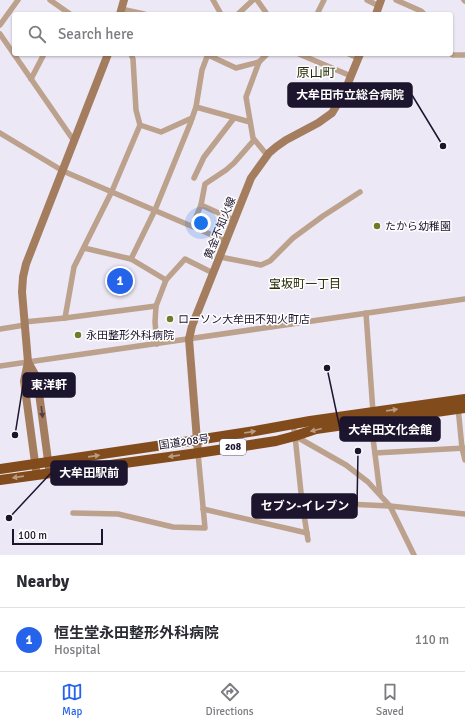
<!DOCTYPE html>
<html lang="en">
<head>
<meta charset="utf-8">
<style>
	body { margin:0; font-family:Signika,"Noto Sans JP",sans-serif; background:#f2f2f3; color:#2b2b33 }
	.scale { position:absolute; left:12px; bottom:10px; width:91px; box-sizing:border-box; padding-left:4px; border:2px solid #1d142d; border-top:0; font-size:11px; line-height:14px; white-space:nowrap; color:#1d142d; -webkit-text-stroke:3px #fff; paint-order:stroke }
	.you { position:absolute; left:201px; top:223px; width:14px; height:14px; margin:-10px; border:3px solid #fff; border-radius:50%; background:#1a73e8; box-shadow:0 0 0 6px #1a73e833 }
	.badge { display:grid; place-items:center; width:26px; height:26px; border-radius:50%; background:#2563eb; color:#fff; font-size:13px; font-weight:700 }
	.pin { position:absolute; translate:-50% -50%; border:2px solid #fff; box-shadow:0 1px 4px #0006 }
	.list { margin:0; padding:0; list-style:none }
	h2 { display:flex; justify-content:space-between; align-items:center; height:52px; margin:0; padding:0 16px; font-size:17px }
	h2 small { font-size:13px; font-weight:400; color:#7c7c81 }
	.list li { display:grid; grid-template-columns:26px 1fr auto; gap:12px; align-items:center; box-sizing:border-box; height:64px; padding:0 16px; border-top:1px solid #e1e1e2 }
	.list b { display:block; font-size:15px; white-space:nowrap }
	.list p { margin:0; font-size:13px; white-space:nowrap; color:#7c7c81 }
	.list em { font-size:13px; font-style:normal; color:#7c7c81 }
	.icon { flex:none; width:22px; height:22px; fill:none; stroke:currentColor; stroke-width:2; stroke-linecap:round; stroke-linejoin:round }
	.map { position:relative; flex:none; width:465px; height:555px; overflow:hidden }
	.search { position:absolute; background:#fff; box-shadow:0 1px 3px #0004; left:12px; right:12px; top:12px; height:44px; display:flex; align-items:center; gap:10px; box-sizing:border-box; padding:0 14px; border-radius:4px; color:#7c7c81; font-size:15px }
	.sheet { height:116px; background:#fff }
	nav { display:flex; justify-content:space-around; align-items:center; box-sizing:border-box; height:56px; border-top:1px solid #e1e1e2; background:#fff; font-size:11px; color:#7c7c81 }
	nav a { display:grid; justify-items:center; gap:2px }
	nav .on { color:#2563eb }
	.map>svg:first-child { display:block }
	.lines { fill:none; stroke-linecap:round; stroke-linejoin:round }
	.street { stroke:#bca18d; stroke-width:5.5 }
	.secondary { stroke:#a47d5f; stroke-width:8 }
	.highway { stroke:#824b1c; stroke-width:10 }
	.oneway { fill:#ba9c82 }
	.oneway2 { fill:#533e41 }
	.poi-dot { fill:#6e7c29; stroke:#fff; stroke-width:1.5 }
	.labels { text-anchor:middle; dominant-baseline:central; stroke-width:3; stroke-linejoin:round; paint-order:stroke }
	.shield { fill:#fff; stroke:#615a6c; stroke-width:1 }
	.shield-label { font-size:10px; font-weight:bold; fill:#1d142d }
	.poi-label { font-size:11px; fill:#1d142d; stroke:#fff; text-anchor:start }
	.street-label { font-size:11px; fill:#1d142d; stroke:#fff }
	.neighbourhood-label { font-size:12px; fill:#272d05; stroke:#fff }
	.quarter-label { font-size:13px; fill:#272d05; stroke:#fff }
	.leader { fill:none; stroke:#1d142d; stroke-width:1.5 }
	.callout-dot { fill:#1d142d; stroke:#fff; stroke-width:1.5 }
	.callout { fill:#1d142d; stroke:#1d142d; stroke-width:1.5 }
	.callout-label { font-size:12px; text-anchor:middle; font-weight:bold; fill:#fff }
</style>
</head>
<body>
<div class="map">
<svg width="465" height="555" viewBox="0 0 465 555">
	<rect width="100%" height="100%" fill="#ece8f6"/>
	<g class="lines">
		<!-- street -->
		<g class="street">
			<polyline points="50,0 70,14"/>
			<polyline points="213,0 221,14"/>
			<polyline points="257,0 267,14"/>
			<polyline points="367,0 379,6"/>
			<polyline points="396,0 421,11 424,14"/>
			<polyline points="464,0 465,1"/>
			<polyline points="121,9 144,14"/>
			<polyline points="238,14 253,0"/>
			<polyline points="317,14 324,0"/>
			<polyline points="0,25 18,0"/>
			<polyline points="0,34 74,141"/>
			<polyline points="267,54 259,62 246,97 253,138 267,155"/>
			<polyline points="299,54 351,76"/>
			<polyline points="349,54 358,58"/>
			<polyline points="451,54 453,55 465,55"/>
			<polyline points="208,55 236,68 259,62"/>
			<polyline points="31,79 44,54"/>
			<polyline points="196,107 250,122"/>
			<polyline points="140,125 161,132 192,118"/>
			<polyline points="0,133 63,171 226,241"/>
			<polyline points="194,178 204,157 234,118"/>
			<polyline points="201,205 234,220"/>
			<polyline points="192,226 201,205 205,184 226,170 234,163 254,140"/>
			<polyline points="84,248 131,259 166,280"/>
			<polyline points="220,257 261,265 270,261 293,238 323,216 360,192"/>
			<polyline points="131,259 155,210 190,124 196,107 202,70 208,54"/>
			<polyline points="366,313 373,412 371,422 380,494"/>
			<polyline points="65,318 156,306"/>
			<polyline points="24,322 65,318 74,267 112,191 140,125 136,110 133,59 131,54"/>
			<polyline points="0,329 25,325"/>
			<polyline points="157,344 155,322 156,306 166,280 185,259 213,273"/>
			<polyline points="0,366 465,299"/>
			<polyline points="458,407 462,448 465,460"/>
			<polyline points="293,424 295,436 302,502 308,540"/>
			<polyline points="295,436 346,465 368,482 390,506 414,555"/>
			<polyline points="375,453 465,448"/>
			<polyline points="302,502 390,506 465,514"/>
			<polyline points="203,509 307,533"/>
			<polyline points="73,513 118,514 173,527 205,528 198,453"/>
		</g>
		<!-- secondary -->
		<g class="secondary">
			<polyline points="120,14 124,0"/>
			<polyline points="376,14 381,0"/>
			<polyline points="28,362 37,378 49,468"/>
			<polyline points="198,453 189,339 192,326 251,178 269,153 276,147 286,140 318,123 332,113 344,93 360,54"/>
			<polyline points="36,470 24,381 28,362 22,292 23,277 26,264 108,54"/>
		</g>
		<!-- highway -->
		<g class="highway">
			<polyline points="0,469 197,440 255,431 310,421 465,399"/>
			<polyline points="0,480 198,453 276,441 295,436 316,429 465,408"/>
		</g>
	</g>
	<!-- one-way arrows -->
	<defs><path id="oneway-solid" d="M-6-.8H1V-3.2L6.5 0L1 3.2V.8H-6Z"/></defs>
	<g class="oneway">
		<use href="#oneway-solid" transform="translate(392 410) rotate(-8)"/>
		<use href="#oneway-solid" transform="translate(316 430) rotate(166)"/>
		<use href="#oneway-solid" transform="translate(250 432) rotate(-9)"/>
		<use href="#oneway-solid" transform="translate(94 456) rotate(-8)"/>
		<use href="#oneway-solid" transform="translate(174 456) rotate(172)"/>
		<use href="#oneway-solid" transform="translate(18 477) rotate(172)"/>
	</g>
	<use class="oneway2" href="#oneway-solid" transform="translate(42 412) rotate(82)"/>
	<!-- markers -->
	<g class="poi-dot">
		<circle cx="377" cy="226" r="4"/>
		<circle cx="170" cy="319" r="4"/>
		<circle cx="78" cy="335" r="4"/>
	</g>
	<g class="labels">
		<!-- shield labels -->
		<rect class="shield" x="220" y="439" width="26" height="16" rx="3"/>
		<g class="shield-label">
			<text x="233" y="447">208</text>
		</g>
		<!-- poi labels -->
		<g class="poi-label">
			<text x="385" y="226">たから幼稚園</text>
			<text x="178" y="319">ローソン大牟田不知火町店</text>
			<text x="86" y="335">永田整形外科病院</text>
		</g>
		<!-- street labels -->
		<g class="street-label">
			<text transform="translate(220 228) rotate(-68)">黄金不知火線</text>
			<text transform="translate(184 442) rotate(-8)">国道208号</text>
		</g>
		<!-- neighbourhood labels -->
		<g class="neighbourhood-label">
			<text x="305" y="284">宝坂町一丁目</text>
		</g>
		<!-- quarter labels -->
		<g class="quarter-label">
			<text x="316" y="73">原山町</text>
		</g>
	</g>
	<!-- callouts -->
	<path class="leader" d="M443 146L412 95M15 435L23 385M327 368L340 429M9 518L51 473M358 451L357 506"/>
	<g class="callout-dot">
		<circle cx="443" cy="146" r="4"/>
		<circle cx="15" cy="435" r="4"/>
		<circle cx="327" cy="368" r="4"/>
		<circle cx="9" cy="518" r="4"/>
		<circle cx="358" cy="451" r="4"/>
	</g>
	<g class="callout">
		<rect x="288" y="83" width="124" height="24" rx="4"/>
		<rect x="23" y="373" width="52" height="24" rx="4"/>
		<rect x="340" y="417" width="100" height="24" rx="4"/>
		<rect x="51" y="461" width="76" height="24" rx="4"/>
		<rect x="252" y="494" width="105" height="24" rx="4"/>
	</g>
	<g class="callout-label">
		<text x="350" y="99">大牟田市立総合病院</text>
		<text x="49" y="389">東洋軒</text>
		<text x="390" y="434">大牟田文化会館</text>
		<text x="89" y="477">大牟田駅前</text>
		<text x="305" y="510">セブン-イレブン</text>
	</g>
</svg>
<div class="scale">100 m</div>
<div class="you"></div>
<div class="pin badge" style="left:120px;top:281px">1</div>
<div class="search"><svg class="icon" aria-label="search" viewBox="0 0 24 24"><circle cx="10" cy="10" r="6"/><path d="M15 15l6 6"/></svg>Search here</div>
</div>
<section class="sheet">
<h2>Nearby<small></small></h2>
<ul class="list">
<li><span class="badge">1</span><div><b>恒生堂永田整形外科病院</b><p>Hospital</p></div><em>110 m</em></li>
</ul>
</section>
<nav>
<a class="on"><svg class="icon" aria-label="map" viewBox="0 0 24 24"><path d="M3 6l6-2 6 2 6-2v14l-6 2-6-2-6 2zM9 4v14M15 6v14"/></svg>Map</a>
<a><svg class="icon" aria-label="directions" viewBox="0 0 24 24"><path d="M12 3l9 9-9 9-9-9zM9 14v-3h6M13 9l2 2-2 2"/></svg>Directions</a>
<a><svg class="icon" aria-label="saved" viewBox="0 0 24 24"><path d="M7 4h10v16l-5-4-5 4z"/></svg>Saved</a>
</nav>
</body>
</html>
